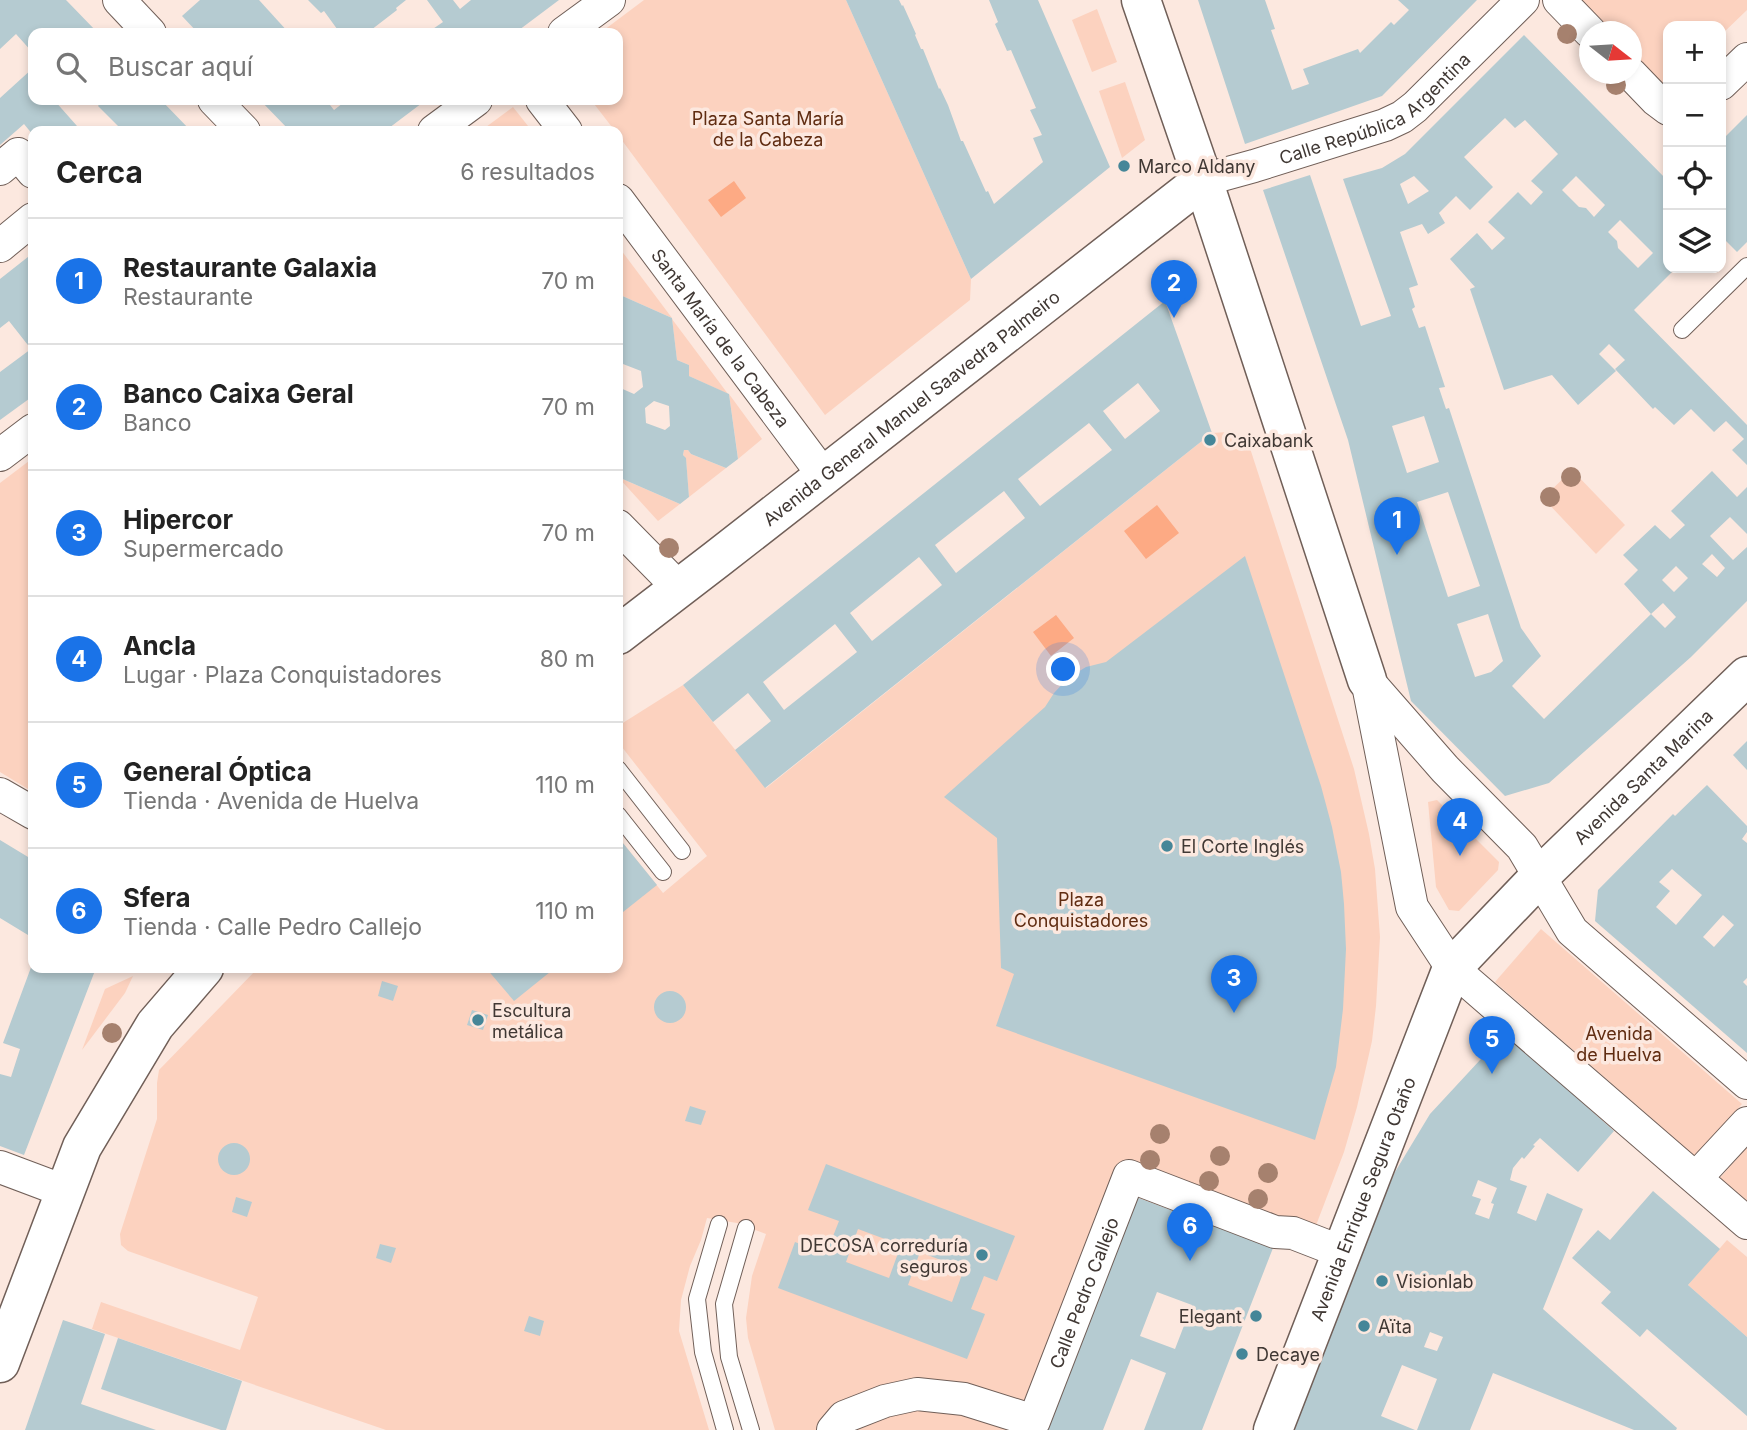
<!DOCTYPE html>
<html lang="es">
<head>
<meta charset="utf-8">
<style>
	body { margin:0; font-family:Inter,sans-serif; background:#f2f2f2; color:#222 }
	.controls { position:absolute; right:21px; top:21px; display:grid; overflow:hidden; border-radius:14px; box-shadow:0 4px 10px #0003 }
	.controls button { width:63px; height:63px; display:grid; place-items:center; padding:0; border:0; border-bottom:2px solid #e0e0e0; background:#fff; color:#222; font:35px sans-serif }
	.compass { position:absolute; left:1579px; top:21px; width:63px; height:63px; border-radius:50%; background:#fff; box-shadow:0 4px 10px #0003; rotate:107deg }
	.you { position:absolute; left:1064px; top:670px; width:24px; height:24px; margin:-18px; border:5px solid #fff; border-radius:50%; background:#1a73e8; box-shadow:0 0 0 10px #1a73e833 }
	.badge { display:grid; place-items:center; width:46px; height:46px; border-radius:50%; background:#1a73e8; color:#fff; font-size:23px; font-weight:700 }
	.pin { position:absolute; translate:-50% -58px; filter:drop-shadow(0 2px 4px #0008) }
	.pin::after { content:''; position:absolute; top:37px; width:24px; height:21px; background:inherit; clip-path:polygon(0 0,100% 0,50% 100%) }
	.list { margin:0; padding:0; list-style:none }
	h2 { display:flex; justify-content:space-between; align-items:center; height:91px; margin:0; padding:0 28px; font-size:30px }
	h2 small { font-size:23px; font-weight:400; color:#767676 }
	.list li { display:grid; grid-template-columns:46px 1fr auto; gap:21px; align-items:center; box-sizing:border-box; height:126px; padding:0 28px; border-top:2px solid #e0e0e0 }
	.list b { display:block; font-size:26px; white-space:nowrap }
	.list p { margin:0; font-size:23px; white-space:nowrap; color:#767676 }
	.list em { font-size:23px; font-style:normal; color:#767676 }
	.icon { flex:none; width:38px; height:38px; fill:none; stroke:currentColor; stroke-width:2; stroke-linecap:round; stroke-linejoin:round }
	.map { position:relative; flex:none; width:1747px; height:1430px; overflow:hidden }
	.search { position:absolute; background:#fff; box-shadow:0 4px 10px #0003; left:28px; top:28px; width:595px; height:77px; display:flex; align-items:center; gap:18px; box-sizing:border-box; padding:0 24px; border-radius:14px; color:#767676; font-size:26px }
	.panel { position:absolute; background:#fff; box-shadow:0 4px 10px #0003; left:28px; top:126px; width:595px; height:847px; border-radius:14px }
	.map>svg:first-child { display:block }
	.green { fill:#fcd2bf }
	.water { fill:#fdaa84 }
	.building { fill:#b5cbd1; fill-rule:evenodd }
	.lines { fill:none; stroke-linecap:round; stroke-linejoin:round }
	.service-casing { stroke:#705f58; stroke-width:18 }
	.minor-casing { stroke:#705f58; stroke-width:34 }
	.tertiary-casing { stroke:#705f58; stroke-width:41 }
	.service { stroke:#fff; stroke-width:16 }
	.minor { stroke:#fff; stroke-width:32 }
	.tertiary { stroke:#fff; stroke-width:38 }
	.tree { fill:#a6816e }
	.poi-dot { fill:#458698; stroke:#fce8df; stroke-width:2.5 }
	.labels { text-anchor:middle; dominant-baseline:central; stroke-width:7; stroke-linejoin:round; paint-order:stroke }
	.street-label { font-size:18px; fill:#403834; stroke:#fce8df }
	.park-label { font-size:18px; fill:#602c11; stroke:#fce8df }
	.poi-label { font-size:18px; fill:#403834; stroke:#fce8df; text-anchor:start }
</style>
</head>
<body>
<div class="map">
<svg width="1747" height="1430" viewBox="0 0 1747 1430">
	<rect width="100%" height="100%" fill="#fce8df"/>
	<!-- green -->
	<g class="green">
		<polygon points="644,0 846,0 971,279 970,300 825,415 618,135 618,131 615,131 591,100 618,100 618,33 600,33"/>
		<polygon points="1579,0 1747,0 1747,10 1721,35 1721,26 1668,26 1668,89 1632,52 1632,32 1611,31"/>
		<polygon points="1097,9 1117,62 1092,72 1072,20"/>
		<polygon points="1125,82 1145,140 1122,158 1099,91"/>
		<polygon points="513,107 532,131 497,131 486,127"/>
		<polygon points="618,246 672,318 618,294"/>
		<polygon points="672,319 728,394 689,376 689,365 677,360"/>
		<polygon points="729,394 762,439 738,459 738,458"/>
		<polygon points="1228,432 1240,434 1248,442 1354,769 1369,834 1375,869 1380,937 1376,1006 1372,1041 1357,1107 1344,1152 1315,1228 1296,1244 1273,1248 1136,1197 1046,1430 775,1430 748,1338 746,1318 752,1276 766,1234 737,1223 707,1218 701,1240 690,1266 681,1300 679,1331 709,1430 386,1430 92,1329 101,1302 240,1350 258,1297 128,1251 121,1245 120,1234 157,1119 157,1083 159,1070 258,968 618,968 618,837 663,893 707,856 618,742 618,726 683,685 766,788 1212,433"/>
		<polygon points="684,450 688,450 691,454 726,468 689,497 686,459 683,455"/>
		<polygon points="33,458 33,792 0,772 0,483"/>
		<polygon points="1572,470 1625,525 1596,554 1543,498"/>
		<polygon points="618,477 680,504 658,521"/>
		<polygon points="1437,800 1499,862 1498,870 1459,911 1449,910 1436,887 1428,802"/>
		<polygon points="1541,929 1742,1104 1696,1157 1495,982"/>
		<polygon points="133,976 125,993 82,1050 105,989"/>
		<polygon points="1747,1147 1747,1201 1720,1178"/>
		<polygon points="1727,1240 1747,1257 1747,1337 1688,1285"/>
	</g>
	<!-- water -->
	<g class="water">
		<polygon points="734,181 746,198 721,217 708,200"/>
		<polygon points="1157,505 1179,533 1146,559 1124,531"/>
		<polygon points="1056,615 1074,638 1051,656 1033,632"/>
	</g>
	<!-- building -->
	<g class="building">
		<polygon points="0,0 66,0 98,33 33,33 33,53 16,34 0,49"/>
		<polygon points="200,0 259,0 289,33 198,33 182,16"/>
		<polygon points="308,0 406,0 396,8 397,10 371,30 373,33 340,33 324,11 321,13"/>
		<polygon points="427,0 453,0 460,9 471,0 559,0 515,33 427,33 443,22"/>
		<polygon points="846,0 899,0 902,6 903,5 916,34 915,35 921,49 923,49 939,89 940,88 948,105 961,141 963,141 986,192 988,191 994,204 1043,162 1033,138 1042,135 1030,110 1036,108 1011,50 1007,51 995,24 998,22 989,0 1038,0 1110,167 971,279"/>
		<polygon points="1198,0 1265,0 1275,29 1271,30 1292,90 1309,84 1303,69 1358,49 1360,53 1391,22 1394,25 1409,10 1398,0 1477,0 1382,96 1245,144"/>
		<path d="M1524,35L1668,181V268H1676L1634,310L1747,425V465L1732,450L1744,439L1726,421L1714,432L1691,409L1674,425L1655,407L1653,409L1615,369L1625,360L1609,344L1599,354L1616,371L1578,405L1552,375L1504,390L1470,289L1475,287L1450,259L1477,233L1492,250L1505,238L1488,222L1518,192L1531,205L1543,192L1531,181L1558,154L1525,120L1515,128L1505,118L1464,157L1493,187L1470,210L1456,196L1439,213L1445,223L1428,234L1422,224L1400,232L1418,285L1409,288L1415,307L1412,309L1419,328L1425,326L1445,387L1439,388L1446,409L1449,408L1521,628L1541,656L1512,686L1544,719L1651,614L1665,628L1676,617L1663,603L1651,614L1624,584L1638,570L1623,555L1655,525L1670,539L1685,525L1671,511L1712,471L1737,497L1747,487V534L1730,517L1710,536L1733,560L1747,547V601L1691,657L1549,783L1505,796L1411,701L1348,440L1263,190L1310,175L1361,326L1391,316L1343,179L1382,168L1405,154ZM1414,176L1429,191L1408,204L1400,184ZM1576,176L1605,205L1594,217L1586,208L1579,207L1562,190ZM1620,220L1653,253L1638,268L1618,248L1617,241L1608,232ZM1424,416L1439,462L1407,473L1392,426ZM1448,492L1480,586L1448,597L1417,502ZM1712,554L1725,568L1717,577L1702,564ZM1676,566L1688,578L1674,592L1662,580ZM1488,614L1503,661L1491,672L1475,677L1457,624Z"/>
		<polygon points="33,68 33,100 54,100 77,126 72,131 33,131 33,135 24,124 0,145 0,98"/>
		<polygon points="99,100 161,100 191,131 117,131 120,128 98,106 101,102"/>
		<polygon points="260,100 326,100 334,110 347,100 426,100 385,131 290,131"/>
		<polygon points="1747,115 1747,242 1737,252 1721,236 1721,141"/>
		<polygon points="33,253 33,303 32,304 33,307 33,396 0,420 0,372 31,349 9,321 0,328 0,279"/>
		<path d="M618,294L672,318L677,360L689,365V376L729,394L738,459L726,468L691,454L688,450H684L683,455L686,458L689,497L680,504L618,477V387L634,394L643,387L641,371L623,364L618,368ZM654,401L669,406L670,426L665,430L646,423L645,408Z"/>
		<path d="M1165,301L1212,433L765,788L735,750L771,721L748,693L713,722L683,685ZM1138,383L1160,411L1125,439L1103,411ZM1089,423L1112,450L1040,506L1018,479ZM1004,491L1025,518L956,573L935,545ZM919,557L942,585L872,641L850,613ZM835,624L857,652L784,710L763,682Z"/>
		<polygon points="1245,556 1321,786 1332,827 1341,872 1344,904 1346,949 1343,1009 1336,1067 1315,1140 996,1026 1014,974 1001,968 997,838 944,797 1045,707 1054,693 1068,678 1086,667 1106,662"/>
		<polygon points="1747,741 1747,770 1733,755"/>
		<path d="M1707,785L1747,826V832L1742,839L1747,843V978L1743,982L1747,986V1053L1595,921L1598,890L1673,814L1675,816ZM1672,869L1702,895L1676,925L1656,907L1670,891L1659,882ZM1723,915L1734,925L1714,947L1703,937Z"/>
		<polygon points="618,837 657,885 618,916"/>
		<polygon points="0,840 33,860 33,931 31,930 28,935 0,918"/>
		<polygon points="33,962 33,968 96,968 24,1155 0,1146 0,1074 11,1077 20,1049 3,1043"/>
		<polygon points="486,968 555,968 514,1001"/>
		<polygon points="382,981 398,986 393,1001 378,996"/>
		<circle cx="670" cy="1007" r="16"/>
		<polygon points="472,1010 488,1015 483,1030 467,1025"/>
		<path d="M1505,1033L1614,1131L1578,1172L1540,1138L1533,1145L1535,1146L1524,1159L1522,1157L1513,1168L1510,1180L1527,1186L1517,1213L1536,1221L1547,1193L1583,1209L1543,1309L1677,1428L1676,1430H1634L1493,1373L1470,1430H1417L1437,1379L1402,1365L1381,1416L1415,1430H1286L1334,1310L1395,1172L1430,1114ZM1478,1180L1497,1188L1491,1203L1494,1204L1489,1219L1475,1214L1481,1199L1472,1196ZM1430,1332L1443,1337L1437,1351L1424,1347Z"/>
		<polygon points="690,1106 706,1111 701,1125 685,1121"/>
		<circle cx="234" cy="1159" r="16"/>
		<path d="M826,1164L1015,1236L997,1281L984,1276L971,1309L985,1314L967,1359L778,1288L795,1242L826,1254L839,1221L808,1210ZM858,1229L901,1245L889,1278L846,1262ZM920,1252L964,1269L952,1302L908,1285Z"/>
		<polygon points="1653,1191 1720,1249 1688,1285 1747,1337 1747,1416 1647,1329 1640,1337 1601,1303 1611,1292 1572,1258 1598,1230 1610,1240"/>
		<polygon points="236,1197 252,1202 247,1217 232,1212"/>
		<path d="M1136,1197L1273,1248L1202,1430H1144L1166,1373L1131,1359L1103,1430H1046ZM1157,1292L1192,1305L1175,1349L1140,1336Z"/>
		<polygon points="380,1244 396,1248 391,1263 376,1258"/>
		<polygon points="529,1316 544,1321 540,1336 524,1331"/>
		<polygon points="63,1320 105,1334 81,1404 156,1430 25,1430"/>
		<polygon points="118,1338 242,1381 226,1430 221,1430 101,1389"/>
	</g>
	<g class="lines">
		<!-- service casing -->
		<g class="service-casing">
			<g id="service">
				<polyline points="1682,330 1747,266"/>
				<polyline points="618,769 682,851"/>
				<polyline points="618,815 663,872"/>
				<polyline points="719,1224 697,1299 703,1352 725,1430"/>
				<polyline points="746,1228 724,1304 729,1357 751,1430"/>
			</g>
		</g>
		<!-- minor casing -->
		<g class="minor-casing">
			<g id="minor">
				<polyline points="119,0 150,33"/>
				<polyline points="1559,0 1590,32"/>
				<polyline points="564,33 609,0"/>
				<polyline points="1631,74 1656,100 1668,109"/>
				<polyline points="1721,84 1747,59"/>
				<polyline points="214,100 244,131"/>
				<polyline points="542,100 566,131"/>
				<polyline points="434,131 476,100"/>
				<polyline points="0,169 18,154 33,172"/>
				<path id="s1" d="M1203,180L1254,166L1385,125L1402,117L1415,107L1523,0"/>
				<path id="s2" d="M618,200L824,476"/>
				<polyline points="0,246 33,219"/>
				<polyline points="0,455 33,430"/>
				<polyline points="618,526 679,588"/>
				<polyline points="1367,680 1412,907 1452,968 1747,1223"/>
				<polyline points="1368,681 1445,769 1522,847 1572,931 1747,1083"/>
				<polyline points="0,794 33,813"/>
				<polyline points="0,1167 64,1191"/>
				<polyline points="1696,1178 1747,1123"/>
				<path id="s3" d="M833,1430L844,1417L885,1401L917,1394L964,1399L1034,1421L1129,1176L1275,1232L1293,1233L1342,1252"/>
			</g>
		</g>
		<!-- tertiary casing -->
		<g class="tertiary-casing">
			<g id="tertiary">
				<polyline points="1141,0 1203,180 1367,680"/>
				<path id="s4" d="M618,635L717,559L1203,180"/>
				<polyline points="0,1363 82,1147 155,1025 204,968"/>
				<path id="s5" d="M1273,1430L1452,968L1540,876L1747,676"/>
			</g>
		</g>
		<!-- service -->
		<use href="#service" class="service"/>
		<!-- minor -->
		<use href="#minor" class="minor"/>
		<!-- tertiary -->
		<use href="#tertiary" class="tertiary"/>
	</g>
	<!-- trees -->
	<g class="tree">
		<circle cx="1567" cy="34" r="10"/>
		<circle cx="1616" cy="85" r="10"/>
		<circle cx="1571" cy="477" r="10"/>
		<circle cx="1550" cy="497" r="10"/>
		<circle cx="669" cy="548" r="10"/>
		<circle cx="112" cy="1033" r="10"/>
		<circle cx="1160" cy="1134" r="10"/>
		<circle cx="1220" cy="1156" r="10"/>
		<circle cx="1150" cy="1160" r="10"/>
		<circle cx="1268" cy="1173" r="10"/>
		<circle cx="1209" cy="1181" r="10"/>
		<circle cx="1258" cy="1199" r="10"/>
	</g>
	<!-- markers -->
	<g class="poi-dot">
		<circle cx="1124" cy="166" r="7"/>
		<circle cx="1210" cy="440" r="7"/>
		<circle cx="1167" cy="846" r="7"/>
		<circle cx="478" cy="1020" r="7"/>
		<circle cx="982" cy="1255" r="7"/>
		<circle cx="1382" cy="1281" r="7"/>
		<circle cx="1256" cy="1316" r="7"/>
		<circle cx="1364" cy="1326" r="7"/>
		<circle cx="1242" cy="1354" r="7"/>
	</g>
	<g class="labels">
		<!-- street labels -->
		<g class="street-label">
			<text stroke="none"><textPath href="#s1" startOffset="189">Calle República Argentina</textPath></text>
			<text stroke="none"><textPath href="#s2" startOffset="172">Santa María de la Cabeza</textPath></text>
			<text stroke="none"><textPath href="#s4" startOffset="371">Avenida General Manuel Saavedra Palmeiro</textPath></text>
			<text stroke="none"><textPath href="#s5" startOffset="766">Avenida Santa Marina</textPath></text>
			<text stroke="none"><textPath href="#s5" startOffset="248">Avenida Enrique Segura Otaño</textPath></text>
			<text stroke="none"><textPath href="#s3" startOffset="352">Calle Pedro Callejo</textPath></text>
		</g>
		<!-- park labels -->
		<g class="park-label">
			<text x="768" y="118">Plaza Santa María<tspan x="768" dy="21">de la Cabeza</tspan></text>
			<text x="1081" y="899">Plaza<tspan x="1081" dy="21">Conquistadores</tspan></text>
			<text x="1619" y="1033">Avenida<tspan x="1619" dy="21">de Huelva</tspan></text>
		</g>
		<!-- poi labels -->
		<g class="poi-label">
			<text x="1138" y="166">Marco Aldany</text>
			<text x="1224" y="440">Caixabank</text>
			<text x="1181" y="846">El Corte Inglés</text>
			<text x="492" y="1010">Escultura<tspan x="492" dy="21">metálica</tspan></text>
			<text x="968" y="1245" text-anchor="end">DECOSA correduría<tspan x="968" dy="21">seguros</tspan></text>
			<text x="1396" y="1281">Visionlab</text>
			<text x="1242" y="1316" text-anchor="end">Elegant</text>
			<text x="1378" y="1326">Aïta</text>
			<text x="1256" y="1354">Decaye</text>
		</g>
	</g>
</svg>
<div class="controls">
<button>+</button>
<button>−</button>
<button><svg class="icon" aria-label="locate" viewBox="0 0 24 24"><circle cx="12" cy="12" r="6"/><path d="M12 2v4M12 18v4M2 12h4M18 12h4"/></svg></button>
<button><svg class="icon" aria-label="layers" viewBox="0 0 24 24"><path d="M12 4l9 5-9 5-9-5zM3 14l9 5 9-5"/></svg></button>
</div>
<svg class="compass" viewBox="-18 -18 36 36"><path d="M0-13l5 13h-10z" fill="#e53935"/><path d="M0 13l5-13h-10z" fill="#767676"/></svg>
<div class="you"></div>
<div class="pin badge" style="left:1397px;top:555px">1</div>
<div class="pin badge" style="left:1174px;top:318px">2</div>
<div class="pin badge" style="left:1234px;top:1013px">3</div>
<div class="pin badge" style="left:1460px;top:856px">4</div>
<div class="pin badge" style="left:1492px;top:1074px">5</div>
<div class="pin badge" style="left:1190px;top:1261px">6</div>
<div class="search"><svg class="icon" aria-label="search" viewBox="0 0 24 24"><circle cx="10" cy="10" r="6"/><path d="M15 15l6 6"/></svg>Buscar aquí</div>
<section class="panel">
<h2>Cerca<small>6 resultados</small></h2>
<ul class="list">
<li><span class="badge">1</span><div><b>Restaurante Galaxia</b><p>Restaurante</p></div><em>70 m</em></li>
<li><span class="badge">2</span><div><b>Banco Caixa Geral</b><p>Banco</p></div><em>70 m</em></li>
<li><span class="badge">3</span><div><b>Hipercor</b><p>Supermercado</p></div><em>70 m</em></li>
<li><span class="badge">4</span><div><b>Ancla</b><p>Lugar · Plaza Conquistadores</p></div><em>80 m</em></li>
<li><span class="badge">5</span><div><b>General Óptica</b><p>Tienda · Avenida de Huelva</p></div><em>110 m</em></li>
<li><span class="badge">6</span><div><b>Sfera</b><p>Tienda · Calle Pedro Callejo</p></div><em>110 m</em></li>
</ul>
</section>
</div>
</body>
</html>
